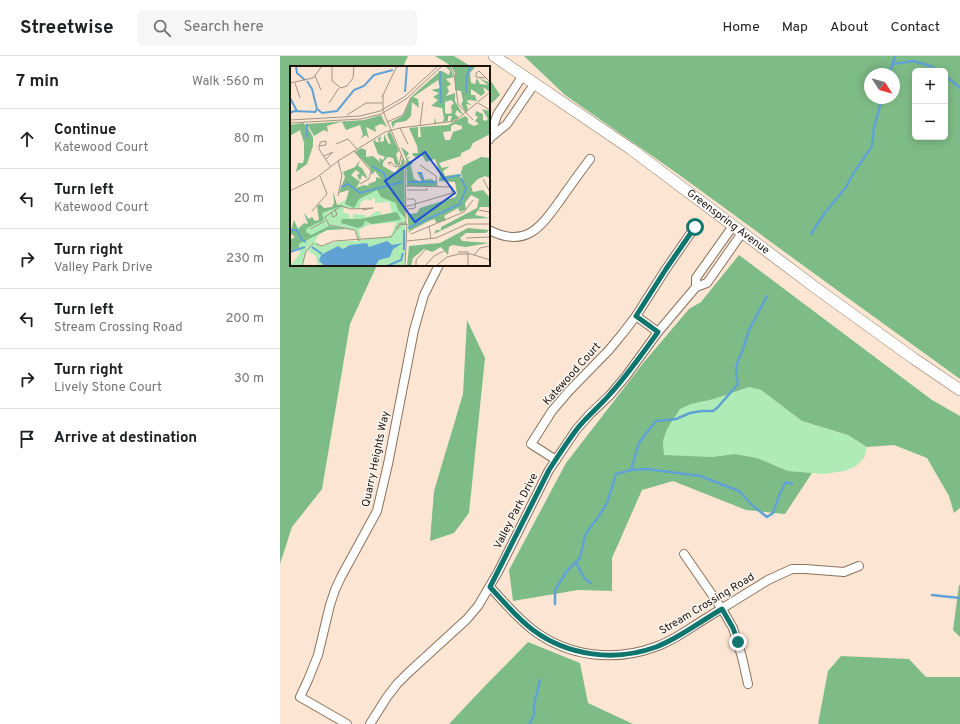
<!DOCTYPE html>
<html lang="en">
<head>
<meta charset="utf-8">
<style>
	body { margin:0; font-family:Overpass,sans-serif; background:#f6f6f6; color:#202124 }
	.controls { position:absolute; right:12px; top:12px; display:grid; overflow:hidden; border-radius:6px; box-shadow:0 2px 10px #0003 }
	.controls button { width:36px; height:36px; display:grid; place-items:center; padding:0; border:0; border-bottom:1px solid #e0e0e0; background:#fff; color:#202124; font:20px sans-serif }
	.compass { position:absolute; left:584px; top:12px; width:36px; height:36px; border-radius:50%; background:#fff; box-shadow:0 2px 10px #0003; rotate:126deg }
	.stop { position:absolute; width:12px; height:12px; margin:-9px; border:3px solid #0f766e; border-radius:50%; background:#fff }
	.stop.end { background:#0f766e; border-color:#fff; box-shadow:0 1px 4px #0008 }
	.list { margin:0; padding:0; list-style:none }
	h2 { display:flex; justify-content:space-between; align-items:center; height:52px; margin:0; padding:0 16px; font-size:17px }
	h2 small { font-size:13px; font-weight:400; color:#757577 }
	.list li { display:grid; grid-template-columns:26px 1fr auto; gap:12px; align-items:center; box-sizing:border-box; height:60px; padding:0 16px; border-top:1px solid #e0e0e0 }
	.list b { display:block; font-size:15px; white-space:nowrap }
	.list p { margin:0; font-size:13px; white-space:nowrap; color:#757577 }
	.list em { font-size:13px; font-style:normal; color:#757577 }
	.icon { flex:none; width:22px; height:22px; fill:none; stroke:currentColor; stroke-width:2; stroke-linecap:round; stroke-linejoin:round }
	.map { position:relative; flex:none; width:680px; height:668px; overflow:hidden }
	header { display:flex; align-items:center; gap:24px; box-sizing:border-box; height:56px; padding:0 20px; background:#fff; border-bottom:1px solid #e0e0e0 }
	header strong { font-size:19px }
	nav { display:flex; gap:22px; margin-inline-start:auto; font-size:14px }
	.search { width:280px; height:36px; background:#f6f6f6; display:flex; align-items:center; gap:10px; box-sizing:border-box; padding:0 14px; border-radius:6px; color:#757577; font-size:15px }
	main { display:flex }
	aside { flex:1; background:#fff }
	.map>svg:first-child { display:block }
	.green { fill:#aeebb7 }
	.forest { fill:#7ebc87; fill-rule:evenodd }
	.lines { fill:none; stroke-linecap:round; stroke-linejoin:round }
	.stream { stroke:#60a2d3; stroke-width:2.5 }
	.street-casing { stroke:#8a725c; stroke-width:10 }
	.secondary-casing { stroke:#8a725c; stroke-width:12 }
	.street { stroke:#fff; stroke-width:8 }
	.secondary { stroke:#fff; stroke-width:11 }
	.route { stroke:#0f766e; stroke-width:5 }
	.labels { text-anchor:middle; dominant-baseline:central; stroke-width:3; stroke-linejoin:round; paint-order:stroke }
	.street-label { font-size:11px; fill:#1e140c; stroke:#fcf7f2 }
	.inset-river { fill:none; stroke:#60a2d3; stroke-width:2 }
	.inset-road { fill:none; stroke:#a39283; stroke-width:1 }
	.view { fill:#1d4ed8; fill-opacity:0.15; stroke:#1d4ed8; stroke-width:2 }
	.inset-edge { fill:none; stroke:#1e140c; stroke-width:2 }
</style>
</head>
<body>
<header>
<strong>Streetwise</strong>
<div class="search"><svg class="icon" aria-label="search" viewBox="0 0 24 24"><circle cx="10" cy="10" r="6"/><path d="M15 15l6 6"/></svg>Search here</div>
<nav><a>Home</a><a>Map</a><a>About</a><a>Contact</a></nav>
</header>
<main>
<aside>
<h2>7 min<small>Walk · 560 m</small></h2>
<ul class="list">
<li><svg class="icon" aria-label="ahead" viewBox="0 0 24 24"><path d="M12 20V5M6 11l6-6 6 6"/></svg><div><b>Continue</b><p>Katewood Court</p></div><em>80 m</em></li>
<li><svg class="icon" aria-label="left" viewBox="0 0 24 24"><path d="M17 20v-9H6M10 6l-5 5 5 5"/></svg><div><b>Turn left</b><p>Katewood Court</p></div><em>20 m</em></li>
<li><svg class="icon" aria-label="right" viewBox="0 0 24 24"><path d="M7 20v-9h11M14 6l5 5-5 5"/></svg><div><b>Turn right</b><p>Valley Park Drive</p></div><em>230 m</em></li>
<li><svg class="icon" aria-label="left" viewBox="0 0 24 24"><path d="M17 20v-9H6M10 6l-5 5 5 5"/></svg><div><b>Turn left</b><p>Stream Crossing Road</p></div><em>200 m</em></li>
<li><svg class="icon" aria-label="right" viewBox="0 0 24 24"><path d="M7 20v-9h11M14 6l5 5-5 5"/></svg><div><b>Turn right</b><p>Lively Stone Court</p></div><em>30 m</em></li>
<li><svg class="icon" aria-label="arrive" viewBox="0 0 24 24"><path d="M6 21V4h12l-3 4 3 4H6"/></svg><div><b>Arrive at destination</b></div></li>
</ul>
</aside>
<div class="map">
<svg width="680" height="668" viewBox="0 0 680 668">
	<rect width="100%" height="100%" fill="#fce6d3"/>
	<!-- green -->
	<polygon class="green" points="469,331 481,334 522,365 568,379 587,391 584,402 576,410 565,415 543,418 508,415 477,402 455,398 432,401 384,400 383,385 387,373 400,353 411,348 434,343"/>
	<!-- forest -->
	<g class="forest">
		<polygon points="0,0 128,0 123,11 11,11 11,209 97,209 70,268 42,433 12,471 0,508"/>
		<polygon points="155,0 174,0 192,11 173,11"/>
		<path d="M244,0H680V323L543,224L398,118L285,39ZM635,15H665V81H635ZM590,18H614V42H590Z"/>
		<polygon points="209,22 220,39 212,47 209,45"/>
		<polygon points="459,199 652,344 680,360 680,452 674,457 669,440 647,402 614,389 587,391 568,379 522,365 481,334 469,331 434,343 411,348 400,353 387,373 383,385 384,399 432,401 455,398 477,402 508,415 532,417 505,458 466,454 393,425 362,434 332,502 332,535 298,534 233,545 229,514 286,407 364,306 409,253 421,246"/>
		<polygon points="187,264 205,302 189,457 174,477 150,485 154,435 183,338"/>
		<polygon points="679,529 680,529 680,581 673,574"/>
		<polygon points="248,586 300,607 308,647 353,668 169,668 202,633"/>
		<polygon points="561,600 629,603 646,621 680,621 680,668 538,668 548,615"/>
	</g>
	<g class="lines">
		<!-- stream -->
		<g class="stream">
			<polyline points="613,8 633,5 651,10 658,15"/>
			<polyline points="609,18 615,0"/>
			<polyline points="665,19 680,32"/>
			<polyline points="531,178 544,158 566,131 573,118 592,90 594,72 602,42"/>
			<polyline points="351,414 367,413 420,420 459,435 473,450 487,461 493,457 500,437 506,426 512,428"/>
			<path d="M296,507C301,514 302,523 311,527"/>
			<polyline points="652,539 680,542"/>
			<polyline points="275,548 275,534 286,516 300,502 305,480 309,473 319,460 327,447 336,418 351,414 359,387 367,376 376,365 396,363 410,357 422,355 433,355 437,352 458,328 456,319 457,307 462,296 469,274 487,240"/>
			<polyline points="249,668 254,659 254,649 260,624"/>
		</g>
		<!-- street casing -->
		<g class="street-casing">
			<g id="street">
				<polyline points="210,82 227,68 255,27"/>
				<polyline points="209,84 217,59 243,19"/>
				<path d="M209,174C246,193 261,171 281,143C291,129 300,116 310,103"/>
				<polyline points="416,231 416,222 453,170"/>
				<polyline points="356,260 378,276"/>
				<polyline points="276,404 251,388 272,355 289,335 329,294 343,277 356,260 386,213 415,171"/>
				<polyline points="404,498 442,553 453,572 462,601 468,628"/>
				<path d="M210,531C224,546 237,562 253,574C289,601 334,606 375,591C391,586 406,575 420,566C443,552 465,538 488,524L501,518L512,513H525L564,516L579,510"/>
				<polyline points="67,668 20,641 28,624 38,599 50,549 55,534 61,521 97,455 108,408 134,274 144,239 159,209"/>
				<polyline points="90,668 107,641 117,628 128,617 187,563 198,550 218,516 269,414 296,374 310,358 330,339 346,320 378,276 416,231 427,227 462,177"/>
			</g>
		</g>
		<!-- secondary casing -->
		<g class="secondary-casing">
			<g id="secondary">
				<path id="s1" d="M214,0L351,93L540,235L633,302L680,334"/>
			</g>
		</g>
		<!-- street -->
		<use href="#street" class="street"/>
		<!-- secondary -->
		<use href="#secondary" class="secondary"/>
	</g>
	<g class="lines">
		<!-- route -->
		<path class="route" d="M415,171L386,213L356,260L378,276C363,297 348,318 331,337C320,350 307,360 297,373C287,386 278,400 269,414L210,531C224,546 237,562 253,574C288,600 335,606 376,591C398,583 421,565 442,553L453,572L458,586"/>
	</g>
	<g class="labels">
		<!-- street labels -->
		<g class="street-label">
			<text stroke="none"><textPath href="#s1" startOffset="287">Greenspring Avenue</textPath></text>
			<text transform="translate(292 318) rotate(-48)">Katewood Court</text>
			<text transform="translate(96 403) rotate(-78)">Quarry Heights Way</text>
			<text transform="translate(236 455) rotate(-63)">Valley Park Drive</text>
			<text transform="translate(427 548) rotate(-31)">Stream Crossing Road</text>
		</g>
	</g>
	<!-- overview -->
	<g transform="translate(10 10)">
		<rect width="200" height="200" fill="#fce6d3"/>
		<path d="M95,113L114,141L116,172L114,200H28L26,190L17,184L13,200H0L10,187L5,177L10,160H20L30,153L29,148ZM82,132H85V137L99,136L102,146L92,149L90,145L85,146L77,152L76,149L63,148V152H60L59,148L53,146L54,142L69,143L71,136L76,133L82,135ZM106,156L101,170L71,174L69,164L78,159ZM50,163L65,164L68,175H49L31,180L25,175L29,168L38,164Z" fill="#aeebb7" fill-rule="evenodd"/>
		<path d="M159,0L164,11L156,13L161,18L157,21L159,25L156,30L165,27V35L174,50L167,44L165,48L169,52L160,56L162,50H158V55L144,58L145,51L146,57L153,56L154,52L152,42L141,40L148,34L143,31L149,27L141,24L150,22L148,14L123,31L128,33L129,42L122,36L121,50L116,55L105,57L103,62L101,56L113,50L122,30L148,7L152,5L159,9L160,5L156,1ZM161,34L164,37L161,40L162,47L158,48L155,47V36ZM161,0H186L180,7L181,17L185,18L187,12L190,18L198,19L189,12L200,17V26L193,21L195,27L191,30L181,23V29H185L187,35L178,34L177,36L182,39L176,38L178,43L176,47L171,38L173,35L171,25L165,24V7ZM192,43L200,45V68L183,77L180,83L171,87V90L149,97L152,102L160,100L153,105L155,110L169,108L173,115L171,106L173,100L191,91L200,92V119V112L195,110L188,113L181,120L183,126L193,124L200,132V141H190L185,149L200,152L175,153L144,168L146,164H151V161L187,142L189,133L181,129L175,137L176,143L173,145L170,146L168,142L154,150L156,154L146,157L145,153L139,155L120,165L119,168L117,141L118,148L127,147L130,142L165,131L167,128L165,116L149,115L150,109L145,93L136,96L131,87L130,90L124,91L122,87H128L127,80L119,62L128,61V71H131L130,61L158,59L175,50L178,52V57L184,60L189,58L185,55L188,51L185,49L186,45L193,48V54L196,55L198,53ZM165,58L172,60V63L163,66L160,74H155L153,66L161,65V60ZM91,49L97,61L92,58L88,59L85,61L86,66L76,61L79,73L76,69L70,73L73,69L70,59L56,64L52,56L47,57L37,60L38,66L34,64L24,70L17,58L74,54ZM13,57L17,60L23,71V80L17,98L6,106L8,97H13L14,93V77L10,64L0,70V59ZM100,65L109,85L106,88L109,98L106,100L103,92L98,91L93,96V100L105,107L111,98L112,92L114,96L115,152L108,144L106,137L91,131L87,124L69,133L64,142L55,138L59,124L49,127L55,111L53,106L65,101L70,94L68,100L72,102L78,113L72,109L70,115L67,109L70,107L66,104L61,109L70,116L66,122L74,119L79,120L78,118L86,115V111L91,113L85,105L82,109L80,102L65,86L71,82L76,84V91L83,90L90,96L89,92L93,94L95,91L88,88L83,75L86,73L85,76H89L88,72L91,70L90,76L94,75V68L98,77L101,78L97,68ZM111,81L119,87L116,92L121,91L117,94L123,96L121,100L124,113L132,116L127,106H130L133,114L142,113L147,118L146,120H117L116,93ZM43,125L47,139H54L32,147L34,154L17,162L16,166L21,169L39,160L57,163L37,164L9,178V182L0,185V174L5,171L0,167L4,154L8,163L14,157L18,158L14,147L19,153L22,151L25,155L29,154L27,140L30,138L34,142L42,141L44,137ZM107,146L111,153L109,154L82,158L75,155L73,160L68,162L51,157L52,153H70ZM178,162L199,164L196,167H176L170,172L172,175L199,177L176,181L162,179L159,181L158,189L151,181L142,186L134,183L123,192L121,200H117L119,180L150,177Z" fill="#7ebc87" fill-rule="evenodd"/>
		<path d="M97,175L102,179L113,177L103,183L100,191L89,194L85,200H35L29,195L31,189L48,180L53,183L60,179L77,177L79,181Z" fill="#60a2d3"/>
		<path class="inset-river" d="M6,0L7,7L15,14M150,5L151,37M17,15L22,23L27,43M115,26L117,0M176,27L177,9L181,0M0,32L7,45M0,47L4,45L25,46L27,43L32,47L47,45L64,24L74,20L84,9L103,4M17,58V72M82,100L94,107L98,119M128,107H131L134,116M151,113L171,109M118,116H146M51,121L58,118L70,127L112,116M118,162L170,138L176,122L171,112M0,164H7L11,173L16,176M22,181L32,188M114,184V164M0,186L15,181M97,200L111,194L113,187"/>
		<path class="inset-road" d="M42,0V15L51,22L57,20L63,12L64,0M160,0L164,8L168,38L183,54M25,10L31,24M195,12L186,11V7L189,5L200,16M0,17L23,12L32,0M5,17L10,32M93,29V45L115,97L116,159M92,31L107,0M39,37L49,22M188,37L200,44M57,49L76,37H92M0,54L70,50L90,45L114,31L148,0M97,56L113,49L121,31M0,57L71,53L91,48L116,33L152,0M130,60L133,36M110,62L118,78M46,78L58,73L67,83M29,80L36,79V75L30,76V78L29,80V83L40,100M64,85L81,105L79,113L70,118M34,90L43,86L36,93M48,95L52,109L48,130M101,99L98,97L101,96L105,101L109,100L111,89M130,99L146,110L147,120M193,113L200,126M115,120L162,121V127L115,141M117,124H137V122M0,125L26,112L48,95L95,66L110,62L165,55L200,26M117,133H124L126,136L125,142L118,143M72,142L73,144L83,142M188,144L200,146M22,145L37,128L30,110M41,146L43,151L47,149L45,143M139,160L141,173M20,163L35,155M106,163L110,157H116M121,168L174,146L183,134M176,172L200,171M69,175L65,164L39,159L35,151L51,140L61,143L83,142M117,175L146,172L177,158H200M26,178L32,180L44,175L101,171L110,159L117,158M168,186H178V200M184,189L190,182L200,180M12,200L16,185L24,177M115,200L117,158M126,200V194L135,184M135,200L144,190L154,185M146,200L157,191L169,188H181L200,194"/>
		<path class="view" d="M135,86L165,127L125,156L95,115Z"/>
		<rect width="200" height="200" class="inset-edge"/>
	</g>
</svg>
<div class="controls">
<button>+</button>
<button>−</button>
</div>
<svg class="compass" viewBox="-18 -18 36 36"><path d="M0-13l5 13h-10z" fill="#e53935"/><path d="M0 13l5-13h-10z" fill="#757577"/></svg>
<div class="stop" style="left:415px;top:171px"></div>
<div class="stop end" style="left:458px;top:586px"></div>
</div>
</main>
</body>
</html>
